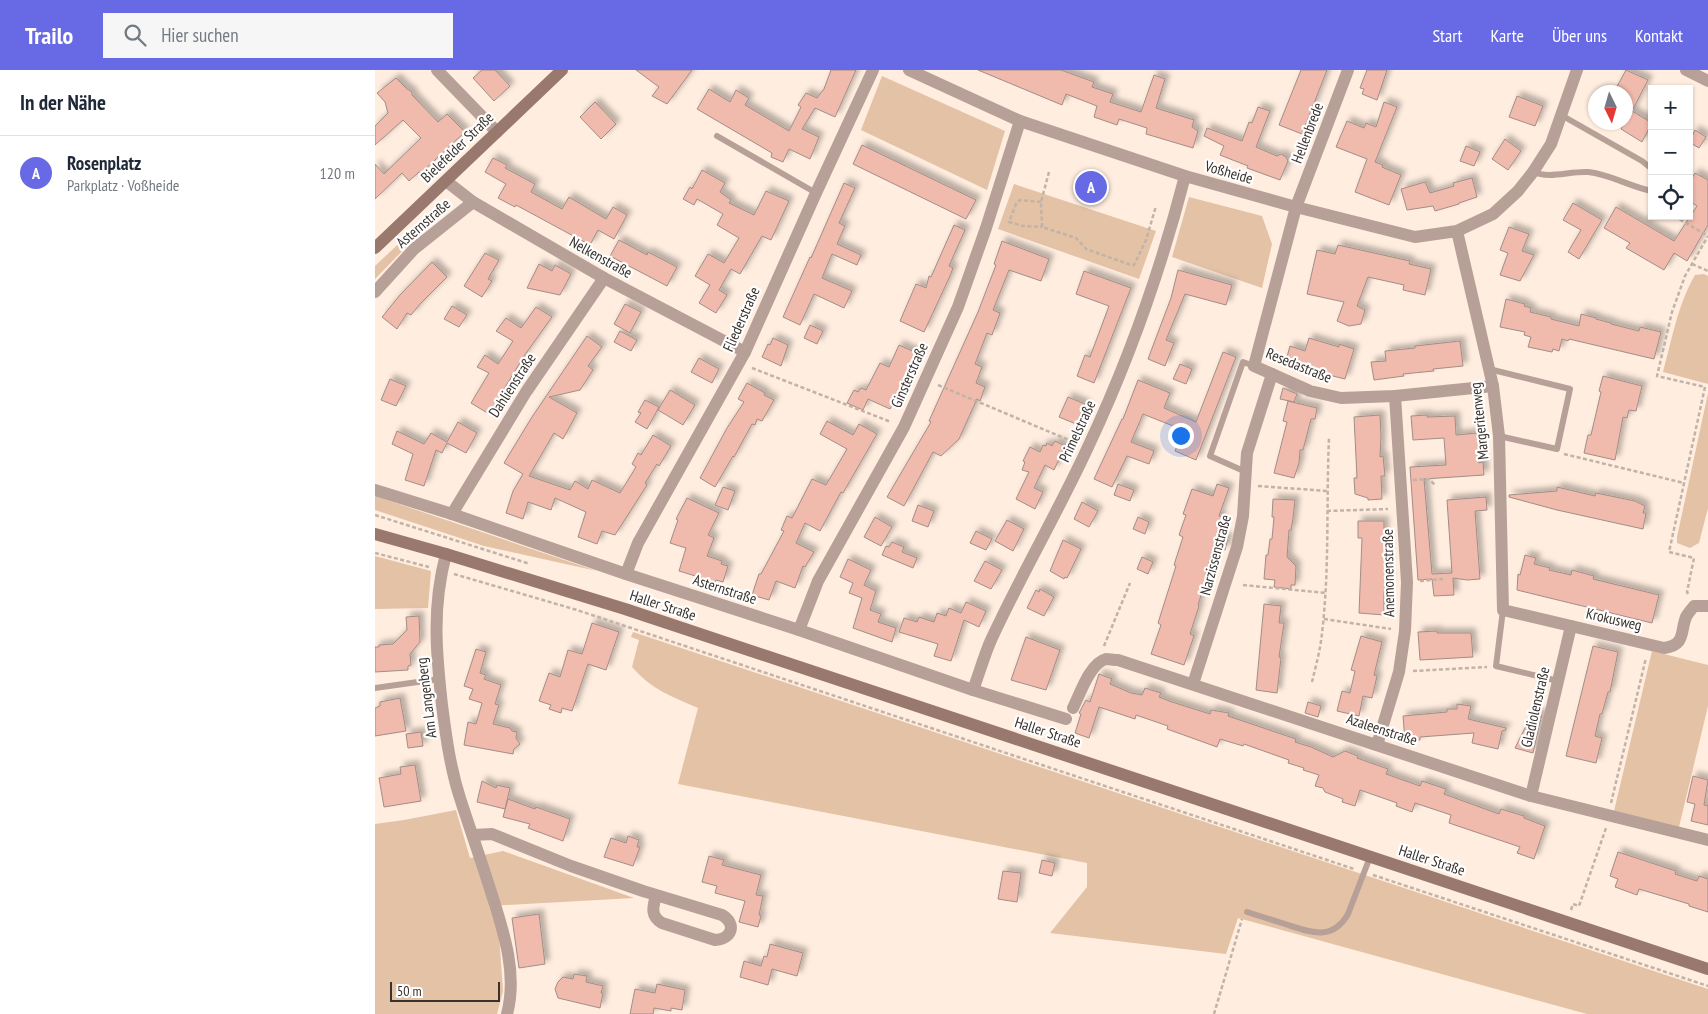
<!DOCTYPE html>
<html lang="de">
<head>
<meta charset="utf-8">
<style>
	body { margin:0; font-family:"PT Sans Narrow",sans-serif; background:#f6f6f7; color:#1f2937 }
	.controls { position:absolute; right:15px; top:15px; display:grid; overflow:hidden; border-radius:0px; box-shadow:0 1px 4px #0004 }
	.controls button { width:45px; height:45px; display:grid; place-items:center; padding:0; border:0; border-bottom:1px solid #e0e1e3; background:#fff; color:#1f2937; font:25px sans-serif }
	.compass { position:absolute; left:1213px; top:15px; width:45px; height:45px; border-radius:50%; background:#fff; box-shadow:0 1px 4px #0004; rotate:175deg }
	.scale { position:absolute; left:15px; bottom:12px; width:110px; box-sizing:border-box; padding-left:5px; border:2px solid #38312c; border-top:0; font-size:14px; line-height:18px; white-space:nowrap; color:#38312c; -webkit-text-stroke:4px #fefefe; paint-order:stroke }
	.you { position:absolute; left:805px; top:365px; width:18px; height:18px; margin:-12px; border:4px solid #fff; border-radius:50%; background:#1a73e8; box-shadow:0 0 0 8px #1a73e833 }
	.badge { display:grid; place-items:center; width:32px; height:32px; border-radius:50%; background:#676ae4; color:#fff; font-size:16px; font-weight:700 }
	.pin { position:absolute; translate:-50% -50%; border:2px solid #fff; box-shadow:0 1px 5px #0006 }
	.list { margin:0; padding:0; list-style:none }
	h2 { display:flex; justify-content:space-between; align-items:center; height:65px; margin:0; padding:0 20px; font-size:21px }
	h2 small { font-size:16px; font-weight:400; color:#747a83 }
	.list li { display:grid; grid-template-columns:32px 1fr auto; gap:15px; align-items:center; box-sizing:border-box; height:75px; padding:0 20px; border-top:1px solid #e0e1e3 }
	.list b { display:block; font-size:19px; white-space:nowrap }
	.list p { margin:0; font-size:16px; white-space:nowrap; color:#747a83 }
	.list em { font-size:16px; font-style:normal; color:#747a83 }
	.icon { flex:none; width:28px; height:28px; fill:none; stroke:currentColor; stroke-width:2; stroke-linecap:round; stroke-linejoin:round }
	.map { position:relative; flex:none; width:1333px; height:944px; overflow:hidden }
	header { display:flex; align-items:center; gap:30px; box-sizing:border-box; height:70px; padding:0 25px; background:#676ae4; color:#fff }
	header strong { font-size:24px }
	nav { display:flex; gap:28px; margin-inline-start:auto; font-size:18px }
	.search { width:350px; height:45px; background:#f6f6f7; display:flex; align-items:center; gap:12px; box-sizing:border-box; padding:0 18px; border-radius:0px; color:#747a83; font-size:19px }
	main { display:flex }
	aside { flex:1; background:#fff }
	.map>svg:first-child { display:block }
	.green { fill:#e4c2a6 }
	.building { fill:#f0baac; stroke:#a28d87; filter:url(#shadow) }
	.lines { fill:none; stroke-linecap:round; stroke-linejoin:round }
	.path { stroke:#c1b3a7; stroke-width:2.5; stroke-dasharray:4 2.5; stroke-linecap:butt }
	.service { stroke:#b7a098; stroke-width:6 }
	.minor { stroke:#b7a098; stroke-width:12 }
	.secondary { stroke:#99796d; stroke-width:12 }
	.labels { text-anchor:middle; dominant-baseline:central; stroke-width:4.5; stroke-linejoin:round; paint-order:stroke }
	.street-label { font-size:15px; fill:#38312c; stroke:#fefefe }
</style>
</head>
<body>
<header>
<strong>Trailo</strong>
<div class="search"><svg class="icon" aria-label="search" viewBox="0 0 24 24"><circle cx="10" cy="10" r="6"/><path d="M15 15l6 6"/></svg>Hier suchen</div>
<nav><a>Start</a><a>Karte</a><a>Über uns</a><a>Kontakt</a></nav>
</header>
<main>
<aside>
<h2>In der Nähe<small></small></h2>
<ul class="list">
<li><span class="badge">A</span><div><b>Rosenplatz</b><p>Parkplatz · Voßheide</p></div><em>120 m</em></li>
</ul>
</aside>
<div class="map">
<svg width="1333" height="944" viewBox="0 0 1333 944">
	<defs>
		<filter id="shadow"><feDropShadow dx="4.5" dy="-4.5" stdDeviation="2.5" flood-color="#0004"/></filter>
	</defs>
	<rect width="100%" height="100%" fill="#ffeddf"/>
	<!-- green -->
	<g class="green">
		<polygon points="507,6 630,61 612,120 486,60"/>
		<polygon points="639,114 781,161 764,209 623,159"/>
		<polygon points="814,127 887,146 897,174 887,218 797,187"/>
		<polygon points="69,131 75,137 34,174 0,209 0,196"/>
		<path d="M1329,204L1333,206V314L1288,302C1297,269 1303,234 1320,205Z"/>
		<polygon points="1333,323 1333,438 1324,473 1315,478 1302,473 1302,467"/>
		<polygon points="0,426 222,501 109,476 0,440"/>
		<polygon points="0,486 56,501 53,538 0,539"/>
		<path d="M258,562L1333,919V944H1212L863,848L851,884L675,863L712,817V793L303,714L323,638C296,626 277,620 257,597L264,570L256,567Z"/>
		<polygon points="1277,581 1333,595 1333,636 1304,757 1239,741"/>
		<polygon points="81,740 95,788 128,781 259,828 114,836 124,865 128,921 122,944 0,944 0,754 29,750"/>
	</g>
	<!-- building -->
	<g class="building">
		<polygon points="107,0 120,0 135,16 119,31 98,8"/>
		<polygon points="261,0 317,0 292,34 277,26 284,17"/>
		<polygon points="456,0 481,0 460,47 440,38 427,59 444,67 435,89 414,79 408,92 396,87 397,83 322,39 334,19 355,32 361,20 374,28 370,35 414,61 426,37 423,35 431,23 442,28 449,19"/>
		<polygon points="603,0 686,0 719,12 717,17 738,24 735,32 766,42 779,5 790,9 781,38 819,50 817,57 823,61 818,78 771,64 772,58 744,49 742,55 719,47 722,36 691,24 687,35"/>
		<polygon points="926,0 952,0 927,64 904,55"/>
		<polygon points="992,0 1012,0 1002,30 987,24 989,19 985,18"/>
		<polygon points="1251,0 1273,10 1257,41 1277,53 1267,72 1246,59 1250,52 1250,22 1239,22"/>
		<polygon points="21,8 32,19 37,22 37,25 63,52 72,44 90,62 46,103 44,102 34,111 27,103 0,129 0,94 9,104 46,68 28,50 0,75 0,56 13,43 10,32 2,23"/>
		<polygon points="1142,26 1168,36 1160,56 1134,47"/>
		<polygon points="220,32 241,54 226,69 205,47"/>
		<polygon points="1009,32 1022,37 1000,92 1008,95 1007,97 1026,105 1014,135 980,122 992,89 961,77 972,51 989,58 991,53 1001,57"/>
		<polygon points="883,37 895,41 881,77 902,86 906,84 911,87 913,91 905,110 872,98 873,96 845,85 849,76 829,66 832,58 867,71 874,52 877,53"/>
		<polygon points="1320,60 1331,67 1324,78 1314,72"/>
		<polygon points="1130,69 1146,81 1133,100 1117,89"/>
		<polygon points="487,75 601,130 591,149 478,94"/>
		<polygon points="1091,76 1105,82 1099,96 1085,91"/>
		<polygon points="118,88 132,95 130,98 160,114 156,122 187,139 194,127 231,149 238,137 252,145 239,169 223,160 215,175 141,135 140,137 123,128 131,114 110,102"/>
		<polygon points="327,100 350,113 345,122 356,130 354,133 379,145 391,121 414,131 396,170 387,166 365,204 356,199 344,220 352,225 341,243 324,233 335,215 320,206 333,184 349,193 364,168 342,155 348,144 322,129 319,135 308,129 315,117 317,119"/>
		<polygon points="1320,103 1333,110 1333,155 1312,191 1299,183 1289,200 1251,178 1255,173 1229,158 1241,137 1299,171 1322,136 1314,131 1314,113"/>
		<polygon points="1097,108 1102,127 1084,133 1084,134 1060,141 1058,136 1032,140 1026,119 1050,112 1055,123 1079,116 1078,113"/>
		<polygon points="469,113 480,118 464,153 470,156 462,174 486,185 482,195 457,184 447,208 477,221 469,238 439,224 425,255 408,247 435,187 436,188"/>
		<polygon points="1198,133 1227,150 1204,189 1193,182 1206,160 1188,150"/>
		<polygon points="579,155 590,160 574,196 578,198 575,206 549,262 525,251 541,214 551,218 554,206 556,207"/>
		<polygon points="1134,157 1154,164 1147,181 1159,185 1145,211 1125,205 1133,183 1125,180"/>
		<polygon points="244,170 272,185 273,182 302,197 292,216 235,186"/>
		<polygon points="627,171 674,189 666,211 634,200 618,240 625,243 617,265 612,263 600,294 607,297 601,313 610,317 605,331 602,329 584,369 566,386 558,382 529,436 512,427 556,352 554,351 603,242 621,195 619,194"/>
		<polygon points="963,175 1035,191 1034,194 1056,199 1050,225 1028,220 1029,215 993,207 982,236 990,240 986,254 974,256 962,251 969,232 932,224 942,180 960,184"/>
		<polygon points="110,183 124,190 113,209 117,211 107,227 89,216"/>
		<polygon points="57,192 72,207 46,233 36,245 32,243 22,259 7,247 25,225"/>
		<polygon points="164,194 177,201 180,195 196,204 185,225 152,218"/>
		<polygon points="803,200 857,215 851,235 810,224 791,270 799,273 790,296 773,289 796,228"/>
		<polygon points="709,201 756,218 719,313 702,306 710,285 715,287 734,236 701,224"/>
		<polygon points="1131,229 1150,234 1149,236 1156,238 1155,242 1176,247 1176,249 1204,256 1206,244 1221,248 1221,249 1236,253 1236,254 1264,261 1265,257 1286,262 1279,289 1194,269 1193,271 1187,269 1184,281 1178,279 1177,282 1153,277 1156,267 1149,265 1150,262 1125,257"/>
		<polygon points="250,234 266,242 255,263 239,254"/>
		<polygon points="77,236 92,245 84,257 69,249"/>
		<polygon points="161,237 177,247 149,286 114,344 96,333 114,303 102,297 110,285 123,294 138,271 121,261 131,248 146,258"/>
		<polygon points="435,255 448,261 442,274 429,268"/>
		<polygon points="245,261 262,270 256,281 239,272"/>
		<polygon points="212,266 227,277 213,296 218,300 205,320 174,327 202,343 188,369 179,363 154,406 195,420 200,411 213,419 217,410 245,423 261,397 257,394 263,383 266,385 278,365 296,376 284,396 282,394 270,413 272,415 240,465 227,461 222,474 203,467 211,442 180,428 176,440 153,432 148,449 131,443 138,421 148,404 129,393 157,347"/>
		<polygon points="398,268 413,275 406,296 387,287 393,274 395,275"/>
		<polygon points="934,268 964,277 964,274 979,279 970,309 910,294 915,276 930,281"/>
		<polygon points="1085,271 1088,296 1058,299 1059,301 1028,304 1029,306 999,310 996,292 1011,291 1010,281 1040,278 1040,276"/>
		<polygon points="524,275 542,283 526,320 515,339 493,329 488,340 472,333 479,320 483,322 486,318 491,320 505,293 514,297"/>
		<polygon points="848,282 861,287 821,390 800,381 808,360 768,344 756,372 779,381 774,394 752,386 737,417 719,409 747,349 748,349 763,310 795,323 789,338 821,352"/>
		<polygon points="324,288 344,299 337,313 316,302"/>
		<polygon points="805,294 817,299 811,314 798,309"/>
		<polygon points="1228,306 1267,316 1261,341 1254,340 1252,348 1248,347 1240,390 1209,383 1213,365 1216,365 1226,322 1224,321"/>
		<polygon points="15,309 31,316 21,336 6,330"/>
		<polygon points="372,313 390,323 389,325 399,330 387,351 382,349 380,355 377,354 359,387 358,386 340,417 325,408 352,358 369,332 363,329"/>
		<polygon points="908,318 922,324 919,332 905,329"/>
		<polygon points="295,320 320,335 308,355 283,340"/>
		<polygon points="693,327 710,334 701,354 684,347"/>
		<polygon points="270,330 284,337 272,359 260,352 266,343 263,342"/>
		<polygon points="913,331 942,338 940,349 936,349 928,380 925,380 924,393 919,408 899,403 912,352 908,351"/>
		<polygon points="1005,345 1006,366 1005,387 1008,386 1010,406 1006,406 1007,429 993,430 993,428 980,424 979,408 982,408 979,347"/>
		<polygon points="1052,345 1052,347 1080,346 1081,365 1102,363 1104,393 1108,392 1109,405 1049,409 1057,504 1077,503 1072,430 1111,427 1112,440 1100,441 1105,509 1092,510 1078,508 1079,525 1059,526 1057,509 1043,510 1035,397 1071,395 1069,368 1038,370 1036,346"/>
		<polygon points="452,351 478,365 484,354 502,364 468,423 466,422 445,461 430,453 421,473 439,482 430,497 428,496 420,518 401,511 394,530 377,525 384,504 386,504 409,461 406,460 412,446 417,448 437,409 451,415 472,379 445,364"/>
		<polygon points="83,352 102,363 91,383 72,373 67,383 61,380 49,416 30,410 38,384 17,374 22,361 49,374 56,363 72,372"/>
		<polygon points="680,371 690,376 679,400 670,395 659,418 668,422 660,439 641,429 654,402 647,400 650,392 648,391 655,377 665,382 668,375 671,376 672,373 677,376"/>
		<polygon points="743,414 759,420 755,431 739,425"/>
		<polygon points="842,414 854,418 844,446 847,447 842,464 853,468 850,480 839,477 830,505 832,506 823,535 824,536 815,564 819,566 809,595 776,584 786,555 783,553 801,496 799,495 808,467 804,465 811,445 808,444 817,419 838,426"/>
		<polygon points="348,417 360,421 353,440 340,435"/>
		<polygon points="1182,417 1220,426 1221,423 1260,431 1270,436 1268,443 1271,443 1268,459 1182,440 1134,427 1134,425 1182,421"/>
		<polygon points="312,428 344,443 333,465 339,468 332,486 347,491 346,494 353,496 348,512 341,510 340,512 304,501 311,478 295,473 303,450 301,449"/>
		<polygon points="898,429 920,430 918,448 916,460 914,460 912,487 921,496 920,515 916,515 916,519 899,517 900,510 889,509 891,485 893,485 895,469 897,469 899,447 897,447"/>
		<polygon points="707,432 723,441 714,457 699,449"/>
		<polygon points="543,435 559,441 553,457 537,451"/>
		<polygon points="500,447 517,457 506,476 489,467"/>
		<polygon points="763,447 774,452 770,464 758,459"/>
		<polygon points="632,450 649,459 638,481 620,471"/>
		<polygon points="983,451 1009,451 1009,468 1012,469 1012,504 1013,504 1013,516 1010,516 1009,524 1009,545 984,543 987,468 983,468"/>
		<polygon points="601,461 617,469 611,480 595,473"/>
		<polygon points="688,470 706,479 692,508 690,507 689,509 675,501"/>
		<polygon points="517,472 529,477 527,482 542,488 538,498 507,485 511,476 514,477"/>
		<polygon points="1150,485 1161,488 1159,494 1175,498 1174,500 1196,505 1197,500 1219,506 1218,509 1284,525 1277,553 1142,520 1143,504 1145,505"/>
		<polygon points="767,487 778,492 773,504 762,499"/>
		<polygon points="473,489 496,500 489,515 501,521 495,540 506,544 503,552 521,558 517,572 478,558 487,528 474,523 478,513 465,507"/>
		<polygon points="610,491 627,500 616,519 599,511"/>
		<polygon points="665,519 679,527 669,546 652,538 661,520 664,522"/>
		<polygon points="591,532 611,541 604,557 589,550 576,591 559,586 563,574 524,562 529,548 542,552 544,547 559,552 562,543 571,546 574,538 586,543"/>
		<polygon points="889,534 906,536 904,553 909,553 904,587 906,588 902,623 881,620"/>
		<polygon points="44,546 45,572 35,584 36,595 33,596 33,600 0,602 0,577 4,577 4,575 18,574 32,560 31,547"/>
		<polygon points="217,553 244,562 231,600 213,594 197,641 187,638 186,643 174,639 176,635 164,631 174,603 185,607 193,580 207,584"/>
		<polygon points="1062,561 1062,563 1096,563 1098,587 1045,590 1043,562"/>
		<polygon points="986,566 1007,572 999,605 1002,606 997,628 988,626 984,646 962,641 967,621 975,623 980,601 976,600"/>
		<polygon points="651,567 685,580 671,620 636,610"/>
		<polygon points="1218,576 1243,582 1235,622 1233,622 1227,644 1225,644 1220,666 1227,668 1221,693 1191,686"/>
		<polygon points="101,579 111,582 105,603 111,605 109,609 126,615 120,634 124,635 118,654 135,658 137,661 142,662 141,668 145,674 139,679 138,684 89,675 93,652 101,654 107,633 94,629 98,619 89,616"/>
		<polygon points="724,604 737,609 735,614 756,623 767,625 770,618 786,623 784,627 797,632 835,644 836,640 854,643 853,646 921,669 920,672 936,677 958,687 970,681 983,686 982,688 1013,699 1011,704 1045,716 1047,711 1071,719 1069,724 1124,744 1126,739 1149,746 1149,748 1170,756 1159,789 1142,783 1145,777 1074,753 1076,745 1040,733 1037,742 1021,736 1022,733 985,720 980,736 967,732 968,729 950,722 948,718 940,716 944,705 928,700 929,698 913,693 914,690 869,674 868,676 845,669 842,677 792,659 793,656 761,645 760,649 724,637 714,668 700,663 706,644 704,643 711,630 715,632"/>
		<polygon points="25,628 31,661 0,666 0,638 5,636 5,632"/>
		<polygon points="933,632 946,636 943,647 930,643"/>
		<polygon points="1082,634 1096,636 1093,649 1131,658 1131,660 1127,661 1123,679 1097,673 1099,663 1045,667 1045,670 1030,671 1028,646 1072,642 1072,639 1082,639"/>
		<polygon points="1155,642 1167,644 1158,683 1140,678 1153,652"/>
		<polygon points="46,662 48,676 33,678 31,664"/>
		<polygon points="40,695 46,731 9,737 4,708 26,704 25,697"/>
		<polygon points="1318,706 1333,710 1329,735 1333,736 1333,755 1316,751 1320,734 1312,732"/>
		<polygon points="107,711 121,718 122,715 135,718 130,739 102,732"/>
		<polygon points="133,729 160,739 161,737 195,749 188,771 153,758 155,754 128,747"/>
		<polygon points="253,766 264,770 262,777 265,777 258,796 229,787 236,768 251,773"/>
		<polygon points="1243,782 1301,801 1300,804 1322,811 1324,806 1333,809 1333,842 1314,836 1314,834 1264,819 1262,825 1240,817 1243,809 1235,806"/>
		<polygon points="334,786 349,790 347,795 386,805 381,825 388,826 384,845 386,846 383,857 364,852 370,831 340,823 342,816 327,812"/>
		<polygon points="667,790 680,793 677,806 664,803"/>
		<polygon points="628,801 646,803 642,832 623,829"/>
		<polygon points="164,844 170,894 144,898 137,848"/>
		<polygon points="395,874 428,883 422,906 397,899 393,915 365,907 369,891 386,896 389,886 392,887"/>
		<polygon points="199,904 212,906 211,912 228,916 226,923 228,923 225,938 183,928 180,919 183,912 188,907 198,909"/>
		<polygon points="282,914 310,920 307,940 296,938 296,941 279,938 278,944 255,944 260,919 280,923"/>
	</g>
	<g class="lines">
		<!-- path -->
		<g class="path">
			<polyline points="674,102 666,132 667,157 701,168 711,179 756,195 759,195 771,170 781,136"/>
			<polyline points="666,132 645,130 641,134 634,152 648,156 667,157"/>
			<polyline points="1299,146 1333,166"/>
			<polyline points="1317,194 1333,201"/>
			<polyline points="377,298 516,352"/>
			<polyline points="563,315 701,373"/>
			<polyline points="1189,384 1309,413"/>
			<polyline points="1038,410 1054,409 1061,416"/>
			<polyline points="883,416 952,421"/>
			<polyline points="952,441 1013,439"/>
			<polyline points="0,445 155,494"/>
			<polyline points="0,483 54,497"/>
			<polyline points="79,504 202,540 979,799"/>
			<polyline points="1045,511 1068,509"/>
			<polyline points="868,515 951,523"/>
			<polyline points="1313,524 1312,522 1319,488 1294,482 1330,317 1282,306 1297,242 1310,206 1333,166"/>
			<polyline points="949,549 1016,559"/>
			<polyline points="729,576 755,513"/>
			<polyline points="1038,601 1112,597"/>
			<path d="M937,612C940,599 944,585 946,571C955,504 951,435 954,368"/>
			<polyline points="1236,733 1271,588"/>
			<polyline points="998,805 1333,916"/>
			<polyline points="1196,840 1198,834 1204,836 1231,758"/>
			<polyline points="839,944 867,849"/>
		</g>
		<!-- service -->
		<g class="service">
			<polyline points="1186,45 1267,91 1277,99"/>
			<polyline points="342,66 441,123"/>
			<path d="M1158,102C1175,109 1194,101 1213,102C1235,104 1255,117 1277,121"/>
			<polyline points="1114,299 1195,319 1182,379 1124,366"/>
			<polyline points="871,402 835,386 868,292 879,296"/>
			<polyline points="1128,540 1121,596 1183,611"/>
			<polyline points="0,618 64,609"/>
			<path d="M872,842C885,846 897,850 910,854C935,862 957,872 973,844L995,787"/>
		</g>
		<!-- minor -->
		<g class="minor">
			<polyline points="62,0 122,62"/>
			<polyline points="534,0 645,51 810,106 921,137 1040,167 1082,161 1118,144 1143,121 1158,102 1176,74 1202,0"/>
			<polyline points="973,0 921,137 879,296 935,321 966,328 1020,326 1118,316"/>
			<polyline points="1311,0 1333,11"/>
			<polyline points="71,111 98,132 229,208 370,282"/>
			<path d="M1082,161L1118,316L1124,366L1128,540L1289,578C1311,575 1305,562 1311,547C1313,543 1316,540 1319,536H1333"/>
			<polyline points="0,222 39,179 98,132"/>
			<polyline points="0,420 77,444 251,504 424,560 598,620 691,649"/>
			<polyline points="77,444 151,322 229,208"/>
			<path d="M71,484C57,537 61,581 67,635C71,666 75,697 85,728C95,759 106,790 116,822C128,860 143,903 132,944"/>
			<polyline points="251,504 263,473 370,282 441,123 498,0"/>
			<polyline points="424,560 443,511 529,357 583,237 611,158 645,51"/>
			<polyline points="818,614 862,477 868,446 872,383 897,304"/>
			<path d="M598,620C604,604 609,586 616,570C646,505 683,442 713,377C754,290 786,199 810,106"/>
			<path d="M698,638C705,624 715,593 731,589C734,589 739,590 743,590L1156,726L1333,770"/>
			<polyline points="1002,675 1024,602 1030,561 1032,512 1020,326"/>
			<polyline points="1156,726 1196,556"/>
			<path d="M98,765L117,764L196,796L268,821L347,845C362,854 357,869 340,870L287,853C275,846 278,837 281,825"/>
		</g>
		<!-- secondary -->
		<g class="secondary">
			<polyline points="0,178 187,0"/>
			<polyline points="0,464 71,484 250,539 1333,899"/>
		</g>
	</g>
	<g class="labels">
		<!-- street labels -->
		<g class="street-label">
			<text transform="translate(932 63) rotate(-69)">Hellenbrede</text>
			<text transform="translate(82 77) rotate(-44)">Bielefelder Straße</text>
			<text transform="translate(854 102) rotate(16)">Voßheide</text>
			<text transform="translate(48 153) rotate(-41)">Asternstraße</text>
			<text transform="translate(226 187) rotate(29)">Nelkenstraße</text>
			<text transform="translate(366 249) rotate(-66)">Fliederstraße</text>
			<text transform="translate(924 295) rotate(22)">Resedastraße</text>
			<text transform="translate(534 305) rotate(-66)">Ginsterstraße</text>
			<text transform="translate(137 315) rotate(-57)">Dahlienstraße</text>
			<text transform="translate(1104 351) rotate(-96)">Margeritenweg</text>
			<text transform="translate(702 361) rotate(-65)">Primelstraße</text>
			<text transform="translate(840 485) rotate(-75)">Narzissenstraße</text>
			<text transform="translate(1013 503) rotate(-91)">Anemonenstraße</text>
			<text transform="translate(350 519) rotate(18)">Asternstraße</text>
			<text transform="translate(288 535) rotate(18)">Haller Straße</text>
			<text transform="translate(1239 549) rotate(13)">Krokusweg</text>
			<text transform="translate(51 628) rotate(-97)">Am Langenberg</text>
			<text transform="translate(1160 637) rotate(-77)">Gladiolenstraße</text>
			<text transform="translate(1007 659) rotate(18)">Azaleenstraße</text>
			<text transform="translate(673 662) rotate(18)">Haller Straße</text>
			<text transform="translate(1057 790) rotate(18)">Haller Straße</text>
		</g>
	</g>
</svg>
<div class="controls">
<button>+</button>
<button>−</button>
<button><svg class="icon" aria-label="locate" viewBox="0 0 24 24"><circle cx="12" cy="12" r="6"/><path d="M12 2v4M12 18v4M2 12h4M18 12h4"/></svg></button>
</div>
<svg class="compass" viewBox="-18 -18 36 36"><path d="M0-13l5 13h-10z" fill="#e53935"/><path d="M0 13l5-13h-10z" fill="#747a83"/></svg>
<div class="scale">50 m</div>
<div class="you"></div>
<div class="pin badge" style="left:716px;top:117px">A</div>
</div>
</main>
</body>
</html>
